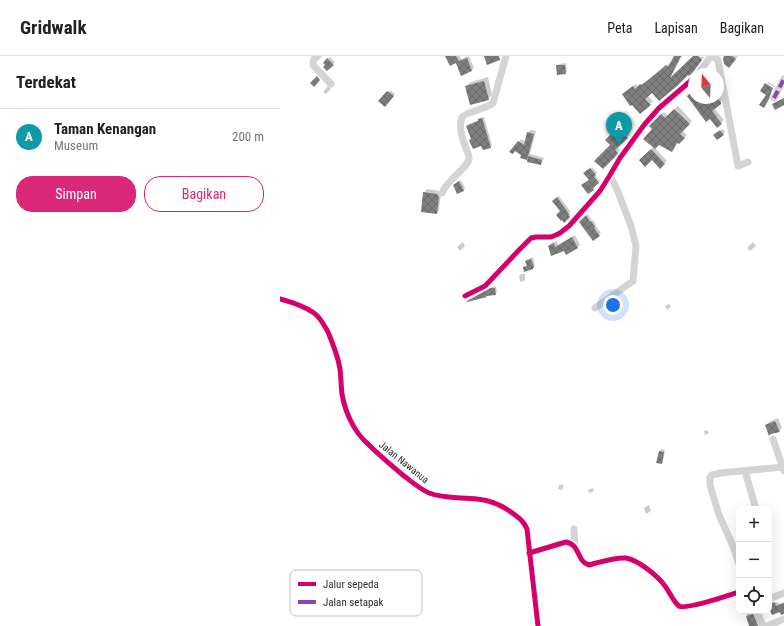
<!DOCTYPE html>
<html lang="id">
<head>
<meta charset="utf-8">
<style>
	body { margin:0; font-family:"Roboto Condensed",sans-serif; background:#f6f6f6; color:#202124 }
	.controls { position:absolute; right:12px; bottom:12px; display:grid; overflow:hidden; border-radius:8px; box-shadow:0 4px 16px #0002 }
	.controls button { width:36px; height:36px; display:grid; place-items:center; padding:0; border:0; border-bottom:1px solid #e0e0e0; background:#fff; color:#202124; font:20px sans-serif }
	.compass { position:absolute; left:408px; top:12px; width:36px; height:36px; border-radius:50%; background:#fff; box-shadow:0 4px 16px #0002; rotate:342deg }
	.you { position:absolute; left:333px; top:249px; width:14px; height:14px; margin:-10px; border:3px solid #fff; border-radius:50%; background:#1a73e8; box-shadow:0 0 0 6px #1a73e833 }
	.badge { display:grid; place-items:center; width:26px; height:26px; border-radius:50%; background:#db2777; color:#fff; font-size:13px; font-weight:700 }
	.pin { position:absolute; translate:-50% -33px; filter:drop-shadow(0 1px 2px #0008) }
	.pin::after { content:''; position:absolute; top:21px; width:14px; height:12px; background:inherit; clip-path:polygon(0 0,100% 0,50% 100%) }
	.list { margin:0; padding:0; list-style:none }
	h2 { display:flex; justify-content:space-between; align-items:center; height:52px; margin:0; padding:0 16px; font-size:17px }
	h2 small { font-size:13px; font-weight:400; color:#757577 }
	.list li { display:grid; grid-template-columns:26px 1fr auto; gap:12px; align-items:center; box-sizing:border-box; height:56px; padding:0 16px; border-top:1px solid #e0e0e0 }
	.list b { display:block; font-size:15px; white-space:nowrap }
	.list p { margin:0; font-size:13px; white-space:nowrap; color:#757577 }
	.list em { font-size:13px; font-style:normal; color:#757577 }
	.actions { display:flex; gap:8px; padding:12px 16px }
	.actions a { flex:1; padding:9px 0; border:1px solid #db2777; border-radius:16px; text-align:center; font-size:14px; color:#db2777 }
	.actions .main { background:#db2777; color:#fff }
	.icon { flex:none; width:22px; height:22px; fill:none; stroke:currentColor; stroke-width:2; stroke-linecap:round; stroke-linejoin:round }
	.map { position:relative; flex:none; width:504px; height:570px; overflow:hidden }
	header { display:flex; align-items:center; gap:24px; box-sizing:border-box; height:56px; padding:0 20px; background:#fff; border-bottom:1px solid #e0e0e0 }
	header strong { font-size:19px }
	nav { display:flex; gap:22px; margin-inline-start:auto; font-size:14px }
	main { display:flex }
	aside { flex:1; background:#fff }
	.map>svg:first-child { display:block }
	.garden { fill:#f1f5ec }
	.shadow { fill:#0003 }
	.building { fill:url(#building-cross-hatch) }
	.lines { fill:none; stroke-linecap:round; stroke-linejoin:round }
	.minor { stroke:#d4d4d4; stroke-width:7 }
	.quiet { stroke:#8e44ad; stroke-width:4; stroke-dasharray:8 4; stroke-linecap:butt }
	.cycleway-casing { stroke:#fff; stroke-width:8 }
	.cycleway { stroke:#d6006c; stroke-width:5 }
	.labels { text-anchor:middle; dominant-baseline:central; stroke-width:4; stroke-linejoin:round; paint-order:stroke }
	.street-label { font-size:10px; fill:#2f2f2f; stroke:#fff }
	.key { fill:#fff; stroke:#c1c1c1; stroke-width:1 }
	.key-label { font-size:11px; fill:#2f2f2f }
</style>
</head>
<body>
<header>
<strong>Gridwalk</strong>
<nav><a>Peta</a><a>Lapisan</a><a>Bagikan</a></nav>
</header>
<main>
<aside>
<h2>Terdekat<small></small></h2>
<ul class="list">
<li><span class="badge" style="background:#0f9aa8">A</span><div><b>Taman Kenangan</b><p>Museum</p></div><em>200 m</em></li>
</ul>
<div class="actions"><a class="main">Simpan</a><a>Bagikan</a></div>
</aside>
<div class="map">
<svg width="504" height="570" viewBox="0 0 504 570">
	<defs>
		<pattern id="building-cross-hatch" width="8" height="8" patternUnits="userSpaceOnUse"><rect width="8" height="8" fill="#7f7f7f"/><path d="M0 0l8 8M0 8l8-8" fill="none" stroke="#686868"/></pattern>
	</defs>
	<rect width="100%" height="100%" fill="#fff"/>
	<!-- garden -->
	<polygon class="garden" points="346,54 357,68 349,75 338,61"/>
	<!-- shadow -->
	<g class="shadow">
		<polygon points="166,0 180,0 181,3 189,0 194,12 192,14 181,18 176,6"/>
		<polygon points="395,0 402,0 390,22 414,0 424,1 413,16 372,35 368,40 373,45 360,57 346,35 356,28 358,32 364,26 365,27 390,7 390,8"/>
		<polygon points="446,0 458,0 452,8"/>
		<polygon points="50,1 55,6 47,14 46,9 44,6"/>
		<polygon points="286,7 287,15 285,17 278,10 279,8"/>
		<polygon points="208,21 212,39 208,43 186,30 191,26"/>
		<polygon points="488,26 495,30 494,31 487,27"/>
		<polygon points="48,30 51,33 46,38 43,36"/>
		<polygon points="110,34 115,38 105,50 100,45"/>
		<polygon points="414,35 414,42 438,42 438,36 444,43 434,52 444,64 441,67 430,61 408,41"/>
		<polygon points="398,50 412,65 402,74 407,79 399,87 398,86 392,95 379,88 375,92 387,105 380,111 372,102 360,104 374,91 373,73 371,70 384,56 388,60"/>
		<polygon points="204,61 212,89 211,91 202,88 192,82 187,70 189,68 199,64 199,63 201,62"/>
		<polygon points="337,66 350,79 337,91 340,93 337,97 323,112 332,89 333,77 329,74"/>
		<polygon points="443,73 445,76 437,83 436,78"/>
		<polygon points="251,74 256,75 250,98 264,102 261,108 248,105 249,100 247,103 236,94 233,97 239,86 241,83 245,86 248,76"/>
		<polygon points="312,111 317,117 315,119 320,125 314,130 315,132 313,133 307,115"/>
		<polygon points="181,124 185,132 184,134 176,128"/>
		<polygon points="147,133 160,135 161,137 159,154 156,157 144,137"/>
		<polygon points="279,140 290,155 289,157 291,159 285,166 281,155 275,144"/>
		<polygon points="308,158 312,165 313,164 316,169 315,169 321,177 319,179 300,167"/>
		<polygon points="295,179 300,189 297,191 285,194 269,190 271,187 277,185 278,189"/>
		<polygon points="183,186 185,190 180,195 177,191"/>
		<polygon points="473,186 476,190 470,195 467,192"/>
		<polygon points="253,201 255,209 254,211 253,212 244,211 248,209 246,205 248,203"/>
		<polygon points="241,218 245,218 245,224 244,225 240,226 239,220"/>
		<polygon points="216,230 217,236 215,238 207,239 206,240 189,244 212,231"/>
		<polygon points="389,248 391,251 387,254 385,250"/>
		<polygon points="498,362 502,372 499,375 486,369 489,366"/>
		<polygon points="427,374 429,377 425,379 424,375"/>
		<polygon points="381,393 385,394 383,405 381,406 380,395"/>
		<polygon points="279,429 284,429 282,434 278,433"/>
		<polygon points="313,432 314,435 309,437 308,434"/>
		<polygon points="369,449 371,455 366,458 364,452"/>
		<polygon points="498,546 499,548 504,546 504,557 489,548 490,547 490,549"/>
		<polygon points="466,555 474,555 480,568 478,570 470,570"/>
	</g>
	<!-- building -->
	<g class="building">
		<polygon points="165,0 176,0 179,5 187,2 192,15 181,20 176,7 170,10"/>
		<polygon points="204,0 219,0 220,3 220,4 207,9"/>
		<polygon points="394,0 401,0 390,22 413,0 418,0 422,4 413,16 409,20 408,19 397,30 379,45 372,37 365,43 371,49 360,58 352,49 350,50 342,38 353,30 355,33 360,28 362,29 386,9 388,11"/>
		<polygon points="444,0 452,0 456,3 449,12 444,8 443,2"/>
		<polygon points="47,2 54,9 47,15 43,11 45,9 43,7"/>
		<polygon points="276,9 285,9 286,18 277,19"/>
		<polygon points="37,20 40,24 34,31 30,27"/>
		<polygon points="204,25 209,44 190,49 185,30"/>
		<polygon points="485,27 493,32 490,40 489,43 484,52 479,49 486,39 480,35"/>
		<polygon points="107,35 114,40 105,51 98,45"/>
		<polygon points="414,35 414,42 437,42 441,46 441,48 432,55 442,68 437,72 430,63 426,66 407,40"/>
		<polygon points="504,42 504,49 495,54 492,48"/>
		<polygon points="394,53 410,68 400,78 405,82 399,88 397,87 392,96 379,89 375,93 363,83 372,73 369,70 381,58 385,62"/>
		<polygon points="202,62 211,92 203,94 201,90 193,93 189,84 191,83 186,70 198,65 198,63"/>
		<polygon points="334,68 348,82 335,94 338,97 335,101 323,113 314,105 330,89 325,84 332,77 328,74"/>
		<polygon points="440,74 444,79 437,84 433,79"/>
		<polygon points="247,76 254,78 247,104 240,102 241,99 235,95 233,98 229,96 238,85 244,89"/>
		<polygon points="371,93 385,108 380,113 372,104 365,111 359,104"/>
		<polygon points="248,100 262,104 261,109 247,106"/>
		<polygon points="310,112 316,119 314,121 319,127 313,132 314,134 308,138 301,129 309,124 303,117"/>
		<polygon points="179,125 184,135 177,138 173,129"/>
		<polygon points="143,136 157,138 159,141 157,158 141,156"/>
		<polygon points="277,141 289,158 288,159 290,161 284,167 282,164 281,165 276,159 280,155 272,145"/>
		<polygon points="306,159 310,166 311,165 315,171 314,172 320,180 313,185 299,166"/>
		<polygon points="292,181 298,192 286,199 284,195 271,200 268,190 274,187 275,191"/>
		<polygon points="251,203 254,211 253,212 253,213 244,216 243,211 247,210 245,205"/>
		<polygon points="210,232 215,232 216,239 206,240 207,241 187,246 187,245 207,234"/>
		<polygon points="495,365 500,376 491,378 489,380 485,369"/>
		<polygon points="379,395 384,396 382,408 376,407"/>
		<polygon points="495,546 496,550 504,547 504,558 501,559 500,556 492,559 489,552 489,548"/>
		<polygon points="473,558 478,570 469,570 466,560"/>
	</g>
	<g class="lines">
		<!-- minor -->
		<g class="minor">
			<polyline points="38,0 34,3 33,7 33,9 51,28"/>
			<polyline points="432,0 438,4 458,110 468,106"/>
			<polyline points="418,18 431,0"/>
			<polyline points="494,42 504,23"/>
			<path d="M162,137C166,125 189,111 189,102C189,99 187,95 186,93C183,83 178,72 182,61C191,54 204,54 213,47L226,0"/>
			<polyline points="185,240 205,230 240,193 251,182 256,181 271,181 276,179 280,177 289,170 320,135 330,119 340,102 364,69 379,52 414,22"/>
			<path d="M0,243C11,246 24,250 34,257C40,261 44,269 48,276C53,288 58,300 60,313C61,321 61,330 62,338C65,356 74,376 88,388C99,399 112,410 124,420C132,426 140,433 149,437C164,443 182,441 197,443C209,444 221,449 231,456C238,461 244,465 247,473L258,570"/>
			<polyline points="315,252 353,225 356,190 351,170 338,136 330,119"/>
			<polyline points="493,383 504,415"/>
			<polyline points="465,415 476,453"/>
			<polyline points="294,473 295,491"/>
			<path d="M249,497L286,486C301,489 296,505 309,509C321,506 334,501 346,502C358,504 378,520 385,530C389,535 394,547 399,550C406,554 450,539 459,536"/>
			<polyline points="459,508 453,490 439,459 430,429 430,421 432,419 440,417 504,411"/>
			<polyline points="489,543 504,537"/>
			<polyline points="477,555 483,570"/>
			<polyline points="487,570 504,563"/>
		</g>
		<!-- quiet -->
		<polyline class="quiet" points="494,42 504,23"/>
		<!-- cycleway casing -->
		<g class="cycleway-casing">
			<g id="cycleway">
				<polyline points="185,240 205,230 240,193 251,182 256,181 271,181 276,179 280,177 289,170 320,135 330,119 340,102 364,69 379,52 414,22"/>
				<path d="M0,243C11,246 24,250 34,257C40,261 44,269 48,276C53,288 58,300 60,313C61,321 61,330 62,338C65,356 74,376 88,388C99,399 112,410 124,420C132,426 140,433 149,437C164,443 182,441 197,443C209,444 221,449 231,456C238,461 244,465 247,473L258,570"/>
				<path d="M249,497L286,486C301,489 296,505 309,509C321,506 334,501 346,502C358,504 378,520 385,530C389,535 394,547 399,550C406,554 450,539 459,536"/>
			</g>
		</g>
		<!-- cycleway -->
		<use href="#cycleway" class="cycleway"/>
	</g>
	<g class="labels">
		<!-- street labels -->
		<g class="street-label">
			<text transform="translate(124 406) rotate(39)">Jalan Nawanua</text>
		</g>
	</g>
	<!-- legend -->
	<rect x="10" y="514" width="132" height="46" rx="6" class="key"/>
	<rect x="18" y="526" width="18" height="4" fill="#d6006c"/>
	<rect x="18" y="544" width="18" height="4" fill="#8e44ad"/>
	<g class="key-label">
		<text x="43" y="532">Jalur sepeda</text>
		<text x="43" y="550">Jalan setapak</text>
	</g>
</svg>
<div class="controls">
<button>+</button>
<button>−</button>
<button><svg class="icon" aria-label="locate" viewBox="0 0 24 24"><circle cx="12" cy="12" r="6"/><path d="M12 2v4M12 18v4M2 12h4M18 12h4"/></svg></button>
</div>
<svg class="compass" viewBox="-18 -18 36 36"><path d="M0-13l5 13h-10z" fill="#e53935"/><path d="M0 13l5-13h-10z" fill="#757577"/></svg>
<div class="you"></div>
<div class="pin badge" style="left:339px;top:89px;background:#0f9aa8">A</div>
</div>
</main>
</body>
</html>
